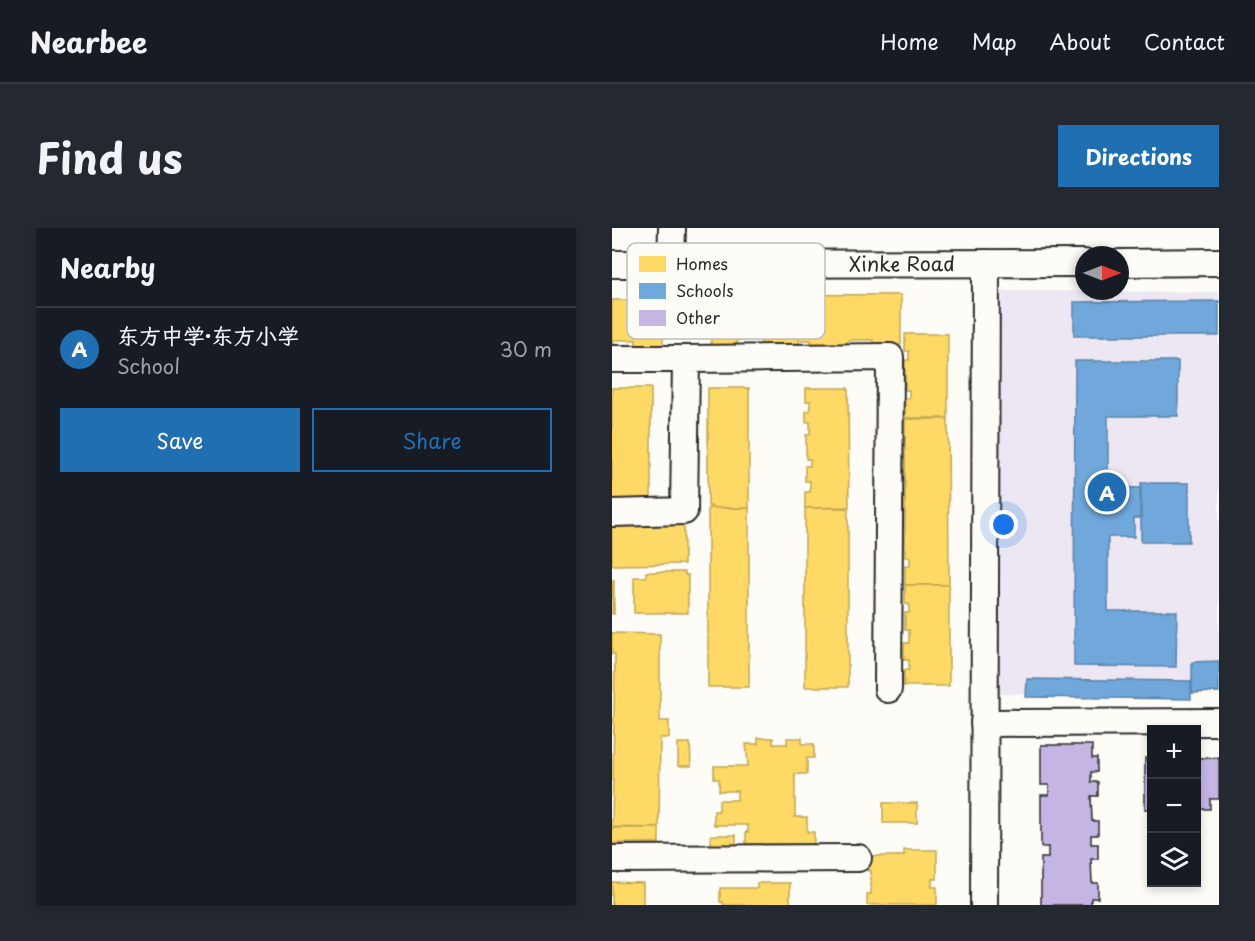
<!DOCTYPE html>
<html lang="en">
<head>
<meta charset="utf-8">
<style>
	body { margin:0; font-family:"Playpen Sans","LXGW WenKai TC",sans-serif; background:#242831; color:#f1f3f6 }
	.controls { position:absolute; right:18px; bottom:18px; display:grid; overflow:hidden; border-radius:0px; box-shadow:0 3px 9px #0003 }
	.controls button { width:54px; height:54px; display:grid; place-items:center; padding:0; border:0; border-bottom:2px solid #363941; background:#171b24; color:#f1f3f6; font:30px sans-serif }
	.compass { position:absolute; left:463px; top:18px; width:54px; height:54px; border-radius:50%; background:#171b24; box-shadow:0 3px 9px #0003; rotate:90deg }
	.you { position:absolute; left:392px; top:297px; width:21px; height:21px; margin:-15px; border:4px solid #fff; border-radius:50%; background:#1a73e8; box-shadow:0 0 0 9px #1a73e833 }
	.badge { display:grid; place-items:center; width:39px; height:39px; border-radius:50%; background:#1f6fb2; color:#fff; font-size:20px; font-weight:700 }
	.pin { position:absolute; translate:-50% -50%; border:3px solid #fff; box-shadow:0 2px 6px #0006 }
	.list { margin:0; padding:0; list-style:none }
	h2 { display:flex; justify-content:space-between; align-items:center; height:78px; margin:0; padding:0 24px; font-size:26px }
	h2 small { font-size:20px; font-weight:400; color:#9ea1a6 }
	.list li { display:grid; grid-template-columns:39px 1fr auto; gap:18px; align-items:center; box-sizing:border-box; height:84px; padding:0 24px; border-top:2px solid #363941 }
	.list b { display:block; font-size:22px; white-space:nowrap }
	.list p { margin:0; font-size:20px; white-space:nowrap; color:#9ea1a6 }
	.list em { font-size:20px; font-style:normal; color:#9ea1a6 }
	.actions { display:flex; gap:12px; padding:18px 24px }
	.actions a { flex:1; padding:14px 0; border:2px solid #1f6fb2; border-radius:0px; text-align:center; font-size:21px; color:#1f6fb2 }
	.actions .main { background:#1f6fb2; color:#fff }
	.icon { flex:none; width:33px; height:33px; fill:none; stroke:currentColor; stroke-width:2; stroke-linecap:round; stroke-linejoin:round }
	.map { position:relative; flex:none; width:607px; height:677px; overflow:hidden; border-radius:0px }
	header { display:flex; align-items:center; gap:36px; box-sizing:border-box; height:84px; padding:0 30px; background:#171b24; border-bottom:2px solid #363941 }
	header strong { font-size:28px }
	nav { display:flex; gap:33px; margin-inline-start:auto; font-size:21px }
	.intro { display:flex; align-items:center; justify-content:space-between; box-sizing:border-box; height:144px; padding:0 36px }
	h1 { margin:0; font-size:42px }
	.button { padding:15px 27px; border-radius:0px; background:#1f6fb2; color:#fff; font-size:21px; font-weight:700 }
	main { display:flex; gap:36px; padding:0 36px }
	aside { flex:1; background:#171b24; border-radius:0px; box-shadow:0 3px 9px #0003 }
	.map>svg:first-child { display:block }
	.built { fill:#ece7f2 }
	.homes { fill:#ffd966; stroke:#bfa554; stroke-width:1.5 }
	.schools { fill:#6fa8dc; stroke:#5b82a7; stroke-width:1.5 }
	.building { fill:#c5b5e5; stroke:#2b2b2b; stroke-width:1.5 }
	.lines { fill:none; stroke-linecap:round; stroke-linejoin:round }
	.minor-casing { stroke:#2b2b2b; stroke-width:30 }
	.minor { stroke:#fdfcf7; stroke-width:26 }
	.labels { text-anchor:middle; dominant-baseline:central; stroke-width:6; stroke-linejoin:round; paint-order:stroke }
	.street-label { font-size:20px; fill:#2b2b2b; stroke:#fdfcf7 }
	.key { fill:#fdfcf7; stroke:#bebdba; stroke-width:1.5 }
	.key-label { font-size:16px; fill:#2b2b2b }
</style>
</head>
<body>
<header>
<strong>Nearbee</strong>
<nav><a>Home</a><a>Map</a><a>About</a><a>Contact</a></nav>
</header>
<div class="intro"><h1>Find us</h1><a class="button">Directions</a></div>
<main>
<aside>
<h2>Nearby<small></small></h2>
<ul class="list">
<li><span class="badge">A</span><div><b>东方中学·东方小学</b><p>School</p></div><em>30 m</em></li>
</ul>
<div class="actions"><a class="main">Save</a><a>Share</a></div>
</aside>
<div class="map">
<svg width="607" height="677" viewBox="0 0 607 677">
	<rect width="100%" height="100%" fill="#fdfcf7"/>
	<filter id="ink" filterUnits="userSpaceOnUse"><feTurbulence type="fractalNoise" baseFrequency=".0167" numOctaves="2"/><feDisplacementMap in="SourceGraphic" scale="12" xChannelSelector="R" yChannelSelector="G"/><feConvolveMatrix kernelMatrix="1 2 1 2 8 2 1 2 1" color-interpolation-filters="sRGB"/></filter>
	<g filter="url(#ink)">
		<!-- built -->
		<polygon class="built" points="386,63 607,64 607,464 381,466"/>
		<!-- homes -->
		<g class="homes">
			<polygon points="99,66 289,67 289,117 261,117 261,112 236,112 236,116 199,116 199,112 187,112 187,117 149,117 149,112 125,112 125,117 99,117"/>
			<polygon points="0,72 51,72 51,117 24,117 24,112 1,112 1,117 0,117"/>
			<polygon points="293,106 336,106 336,190 293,190 293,170 297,170 297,162 293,162 293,132 297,132 297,123 293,123"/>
			<rect x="0" y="160" width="39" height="118"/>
			<polygon points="96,160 137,160 137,280 99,280 99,278 96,278"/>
			<polygon points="194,160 236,160 237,279 193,280 193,264 198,264 198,253 193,253 193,238 198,238 198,231 194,231 194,207 198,207 198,194 194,194 194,183 198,183 198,173 194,173"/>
			<polygon points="293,191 336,191 337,357 293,357 293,338 298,338 298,329 293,329"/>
			<rect x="96" y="280" width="41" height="179"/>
			<rect x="193" y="280" width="43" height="179"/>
			<polygon points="72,294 72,336 0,337 0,295"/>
			<polygon points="34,344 73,344 73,347 76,347 76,385 22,385 22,349 34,349"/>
			<rect x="0" y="352" width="2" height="34"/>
			<polygon points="293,357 337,357 337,458 292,458 292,442 297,442 297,432 292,432 292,415 297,415 297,402 293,402 293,385 297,385 297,376 293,376"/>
			<polygon points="0,405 48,406 48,493 57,493 57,510 48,510 47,600 0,599 3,426 0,426"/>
			<polygon points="146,510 161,510 161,516 175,516 175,510 190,510 190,516 202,516 202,530 195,530 195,546 183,546 183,589 195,589 195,604 202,604 202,616 134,616 134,604 136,604 136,597 102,597 102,583 107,583 107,572 125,572 125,563 107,563 107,551 102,551 102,538 136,538 134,516 146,516"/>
			<polygon points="66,515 78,515 79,538 66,538"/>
			<rect x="271" y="575" width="34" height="20"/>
			<rect x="0" y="600" width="47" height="15"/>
			<rect x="99" y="607" width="25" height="11"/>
			<polygon points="292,622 325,622 325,651 320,651 320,659 325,659 325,677 255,677 255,666 259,666 259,643 256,643 256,628 292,628"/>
			<polygon points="0,654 31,655 31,677 0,677"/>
			<polygon points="145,655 178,655 178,677 111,677 111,674 108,674 108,660 145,660"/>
		</g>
		<!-- schools -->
		<g class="schools">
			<polygon points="607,73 607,108 462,108 462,74"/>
			<polygon points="463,133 566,133 566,188 496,188 496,259 528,260 528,290 522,290 522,309 496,309 496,383 565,383 564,439 462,438"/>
			<rect x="529" y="255" width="48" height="59"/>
			<polygon points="607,433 607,464 580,465 580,434"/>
			<polygon points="415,451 579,453 579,471 414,469"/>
		</g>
		<!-- building -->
		<g class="building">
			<polygon points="429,517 480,517 480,530 485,530 485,544 479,544 479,554 486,554 486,568 479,568 480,593 486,593 486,607 479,607 479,616 486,616 486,631 479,631 480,655 486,655 486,670 479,670 479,677 429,677 429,630 436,630 436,619 429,619 429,567 437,567 437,557 429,557"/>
			<polygon points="584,526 585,530 607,530 607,571 598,571 598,581 584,581"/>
			<rect x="533" y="530" width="7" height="51"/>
		</g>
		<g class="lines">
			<!-- minor casing -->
			<g class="minor-casing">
				<g id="minor">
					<polyline points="508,35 607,34"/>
					<path id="s1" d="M0,36L472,35"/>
					<polyline points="59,36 60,0"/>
					<polyline points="0,131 74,131"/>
					<polyline points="0,285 72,283 74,131 278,129 276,461"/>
					<polyline points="372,495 607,494"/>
					<polyline points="0,631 246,630"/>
					<polyline points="372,677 374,35"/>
				</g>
			</g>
			<!-- minor -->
			<use href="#minor" class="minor"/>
		</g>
	</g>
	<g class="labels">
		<!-- street labels -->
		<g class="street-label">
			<text stroke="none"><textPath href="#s1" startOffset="290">Xinke Road</textPath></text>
		</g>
	</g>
	<!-- legend -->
	<rect x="15" y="15" width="198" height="96" rx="9" class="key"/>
	<rect x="27" y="28" width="27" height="16" fill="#ffd966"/>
	<rect x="27" y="55" width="27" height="16" fill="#6fa8dc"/>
	<rect x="27" y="82" width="27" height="16" fill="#c5b5e5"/>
	<g class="key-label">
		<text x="64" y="42">Homes</text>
		<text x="64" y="69">Schools</text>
		<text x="64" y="96">Other</text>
	</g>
</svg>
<div class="controls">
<button>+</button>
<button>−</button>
<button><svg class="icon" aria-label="layers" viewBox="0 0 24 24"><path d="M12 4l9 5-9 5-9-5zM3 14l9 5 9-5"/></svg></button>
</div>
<svg class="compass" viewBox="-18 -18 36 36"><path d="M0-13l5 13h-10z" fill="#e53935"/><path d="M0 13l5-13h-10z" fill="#9ea1a6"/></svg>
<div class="you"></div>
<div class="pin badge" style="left:495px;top:264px">A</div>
</div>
</main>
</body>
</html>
